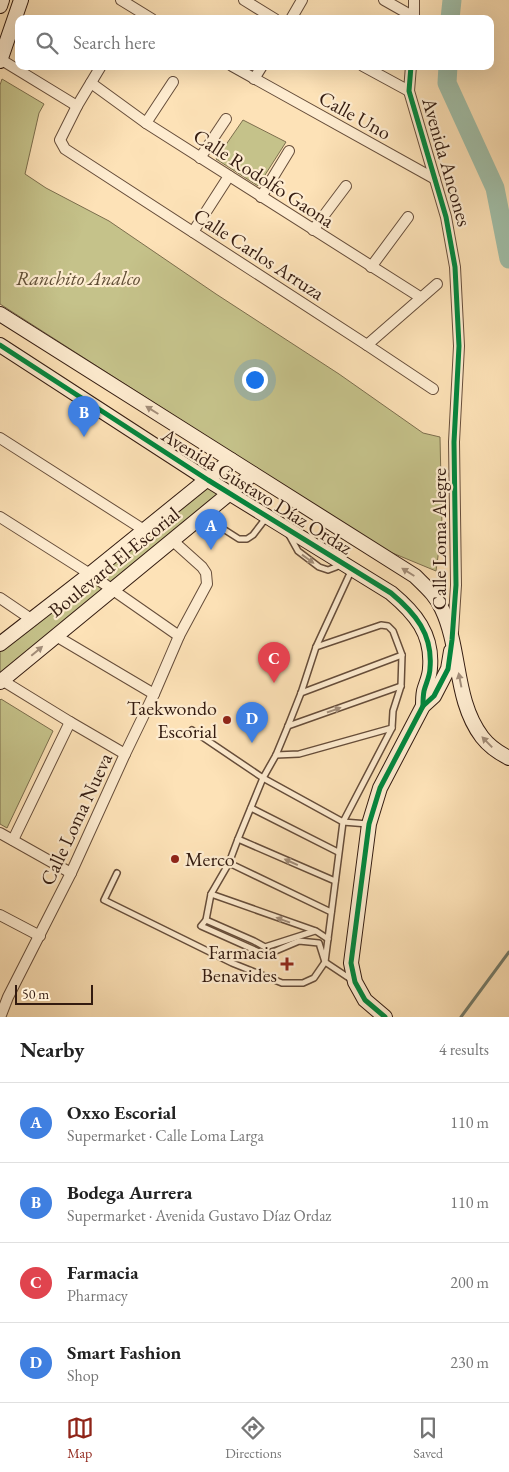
<!DOCTYPE html>
<html lang="en">
<head>
<meta charset="utf-8">
<style>
	body { margin:0; font-family:"EB Garamond",serif; background:#f6f6f6; color:#222 }
	.scale { position:absolute; left:15px; bottom:12px; width:78px; box-sizing:border-box; padding-left:5px; border:2px solid #331b10; border-top:0; font-size:14px; line-height:18px; white-space:nowrap; color:#331b10; -webkit-text-stroke:4px #feecd0; paint-order:stroke }
	.you { position:absolute; left:254px; top:379px; width:18px; height:18px; margin:-12px; border:4px solid #fff; border-radius:50%; background:#1a73e8; box-shadow:0 0 0 8px #1a73e833 }
	.badge { display:grid; place-items:center; width:32px; height:32px; border-radius:50%; background:#8f2418; color:#fff; font-size:16px; font-weight:700 }
	.pin { position:absolute; translate:-50% -41px; filter:drop-shadow(0 1px 2px #0008) }
	.pin::after { content:''; position:absolute; top:26px; width:18px; height:15px; background:inherit; clip-path:polygon(0 0,100% 0,50% 100%) }
	.list { margin:0; padding:0; list-style:none }
	h2 { display:flex; justify-content:space-between; align-items:center; height:65px; margin:0; padding:0 20px; font-size:21px }
	h2 small { font-size:16px; font-weight:400; color:#767676 }
	.list li { display:grid; grid-template-columns:32px 1fr auto; gap:15px; align-items:center; box-sizing:border-box; height:80px; padding:0 20px; border-top:1px solid #e0e0e0 }
	.list b { display:block; font-size:19px; white-space:nowrap }
	.list p { margin:0; font-size:16px; white-space:nowrap; color:#767676 }
	.list em { font-size:16px; font-style:normal; color:#767676 }
	.icon { flex:none; width:28px; height:28px; fill:none; stroke:currentColor; stroke-width:2; stroke-linecap:round; stroke-linejoin:round }
	.map { position:relative; flex:none; width:509px; height:1017px; overflow:hidden }
	.search { position:absolute; background:#fff; box-shadow:0 5px 20px #0002; left:15px; right:15px; top:15px; height:55px; display:flex; align-items:center; gap:12px; box-sizing:border-box; padding:0 18px; border-radius:10px; color:#767676; font-size:19px }
	.sheet { height:385px; background:#fff }
	nav { display:flex; justify-content:space-around; align-items:center; box-sizing:border-box; height:70px; border-top:1px solid #e0e0e0; background:#fff; font-size:14px; color:#767676 }
	nav a { display:grid; justify-items:center; gap:2px }
	nav .on { color:#8f2418 }
	.map>svg:first-child { display:block }
	.green { fill:#c5c28a; stroke:#7c6e4d }
	.lines { fill:none; stroke-linecap:round; stroke-linejoin:round }
	.stream { stroke:#757d6c; stroke-width:3 }
	.river { stroke:#a1bfa9; stroke-width:19 }
	.lane-casing { stroke:#664d3a; stroke-width:8 }
	.street-casing { stroke:#664d3a; stroke-width:12 }
	.secondary-casing { stroke:#331b10; stroke-width:16 }
	.lane { stroke:#feecd0; stroke-width:5 }
	.street { stroke:#feecd0; stroke-width:10 }
	.secondary { stroke:#feecd0; stroke-width:14 }
	.cycleway-casing { stroke:#feecd0; stroke-width:8 }
	.cycleway { stroke:#00873e; stroke-width:5 }
	.oneway { fill:#a38e7a }
	.poi-dot { fill:#8f2418; stroke:#feecd0; stroke-width:2 }
	.labels { text-anchor:middle; dominant-baseline:central; stroke-width:4.5; stroke-linejoin:round; paint-order:stroke }
	.street-label { font-size:20px; fill:#331b10; stroke:#feecd0 }
	.park-label { font-size:20px; font-style:italic; fill:#5f4d35; stroke:#feecd0 }
	.poi-label { font-size:20px; fill:#331b10; stroke:#feecd0; text-anchor:end }
</style>
</head>
<body>
<div class="map">
<svg width="509" height="1017" viewBox="0 0 509 1017">
	<rect width="100%" height="100%" fill="#fde2b7"/>
	<filter id="stains"><feTurbulence type="fractalNoise" baseFrequency=".004" numOctaves="4"/><feColorMatrix values="0 0 0 0 .2 0 0 0 0 .09 0 0 0 0 .02 0 0 0 .5 -.17"/></filter>
	<radialGradient id="worn" r=".72"><stop offset=".6" stop-color="#630" stop-opacity="0"/><stop offset="1" stop-color="#630" stop-opacity=".3"/></radialGradient>
	<!-- green -->
	<g class="green">
		<polygon points="2,79 44,104 39,113 25,174 46,188 109,221 216,294 339,374 423,433 440,437 442,527 436,571 378,547 242,459 0,304 0,85"/>
		<polygon points="243,120 286,142 258,186 216,159"/>
		<polygon points="208,482 228,493 112,588 92,574"/>
		<polygon points="90,575 112,590 0,678 0,645"/>
		<polygon points="1,699 53,731 7,828 0,824 0,700"/>
	</g>
	<g class="lines">
		<!-- stream -->
		<polyline class="stream" points="461,1017 509,952"/>
		<!-- river -->
		<g class="river">
			<polyline points="450,19 452,0"/>
			<polyline points="448,66 447,83 495,188 509,259"/>
		</g>
		<!-- lane casing -->
		<g class="lane-casing">
			<g id="lane">
				<polyline points="203,516 239,539 247,539 253,535 266,518"/>
				<polyline points="288,533 298,551 319,567 328,570 336,567 342,563"/>
				<polyline points="352,569 316,647 301,693 288,726 276,755 263,778 238,839 229,863 211,894 206,920 201,926 266,955 299,941 319,943 325,962 352,980"/>
				<polyline points="301,693 402,655"/>
				<polyline points="288,726 401,686"/>
				<polyline points="192,730 263,778 343,822 368,824"/>
				<polyline points="276,755 299,754 392,728 393,711 401,686 402,655 393,631 388,626 381,625 316,647"/>
				<polyline points="251,808 338,852"/>
				<polyline points="238,839 335,881"/>
				<polyline points="229,863 331,912"/>
				<polyline points="117,873 104,900 232,963 282,983 303,983 314,978 325,962 343,822 392,728"/>
				<polyline points="211,894 316,931 328,939"/>
				<polyline points="206,920 254,941 265,947 315,931"/>
			</g>
		</g>
		<!-- street casing -->
		<g class="street-casing">
			<g id="street">
				<polyline points="121,0 152,19"/>
				<polyline points="244,0 275,19"/>
				<polyline points="384,0 414,17"/>
				<polyline points="291,19 302,0"/>
				<polyline points="414,19 414,0"/>
				<polyline points="0,59 77,106"/>
				<polyline points="101,66 77,106 60,140 65,149 367,345 433,389"/>
				<polyline points="232,66 435,179"/>
				<polyline points="363,66 409,91"/>
				<polyline points="411,66 409,91 446,217 455,267 459,346 454,442 456,585 453,632"/>
				<polyline points="254,79 262,66"/>
				<polyline points="91,83 146,123 420,297"/>
				<polyline points="146,123 173,82"/>
				<polyline points="200,158 226,119"/>
				<polyline points="261,197 289,151"/>
				<polyline points="313,230 346,186"/>
				<polyline points="193,232 229,176"/>
				<polyline points="371,267 408,217"/>
				<polyline points="367,345 437,284"/>
				<polyline points="0,438 144,530"/>
				<polyline points="0,517 90,574 179,636"/>
				<polyline points="0,598 31,619"/>
				<polyline points="56,636 154,694"/>
				<polyline points="0,679 70,722 125,754"/>
				<polyline points="0,833 71,873"/>
				<polyline points="13,840 70,722"/>
				<polyline points="0,915 40,936"/>
				<polyline points="1,1015 8,997 71,873 125,754 154,694 179,636 207,584 206,573 202,567 173,541"/>
			</g>
		</g>
		<!-- secondary casing -->
		<g class="secondary-casing">
			<g id="secondary">
				<polyline points="0,6 2,0"/>
				<polyline points="0,61 21,0"/>
				<path d="M0,314L415,576C425,586 436,595 442,609C461,649 454,700 482,737C489,746 499,753 509,758"/>
				<path d="M0,345L208,480L391,593C415,613 433,634 430,668C430,676 426,683 424,691C423,696 423,701 423,706"/>
				<polyline points="0,644 90,574 231,460"/>
				<polyline points="0,682 253,474"/>
				<polyline points="385,1017 365,1000 355,982 351,963 369,824 380,788 423,706 434,696 448,669 451,651"/>
			</g>
		</g>
		<!-- lane -->
		<use href="#lane" class="lane"/>
		<!-- street -->
		<use href="#street" class="street"/>
		<!-- secondary -->
		<use href="#secondary" class="secondary"/>
		<!-- cycleway casing -->
		<g class="cycleway-casing">
			<g id="cycleway">
				<path d="M0,345L208,480L391,593C415,613 433,634 430,668C430,676 426,683 424,691C423,696 423,701 423,706"/>
				<polyline points="385,1017 365,1000 355,982 351,963 369,824 380,788 423,706 434,696 448,669 452,640 456,585 454,442 459,346 455,267 446,217 409,91 411,66"/>
			</g>
		</g>
		<!-- cycleway -->
		<use href="#cycleway" class="cycleway"/>
	</g>
	<!-- one-way arrows -->
	<defs><path id="oneway-solid" d="M-6-.8H1V-3.2L6.5 0L1 3.2V.8H-6Z" transform="scale(1.25)"/></defs>
	<g class="oneway">
		<use href="#oneway-solid" transform="translate(152 410) rotate(-148)"/>
		<use href="#oneway-solid" transform="translate(308 559) rotate(36)"/>
		<use href="#oneway-solid" transform="translate(408 572) rotate(-148)"/>
		<use href="#oneway-solid" transform="translate(37 651) rotate(-40)"/>
		<use href="#oneway-solid" transform="translate(460 680) rotate(-101)"/>
		<use href="#oneway-solid" transform="translate(334 710) rotate(-19)"/>
		<use href="#oneway-solid" transform="translate(487 742) rotate(-134)"/>
		<use href="#oneway-solid" transform="translate(291 862) rotate(-156)"/>
		<use href="#oneway-solid" transform="translate(283 920) rotate(-160)"/>
	</g>
	<!-- markers -->
	<g class="poi-dot">
		<circle cx="227" cy="720" r="5"/>
		<circle cx="175" cy="859" r="5"/>
		<path d="M284.5 956.5h5v5h5v5h-5v5h-5v-5h-5v-5h5z"/>
	</g>
	<g class="labels">
		<!-- street labels -->
		<g class="street-label">
			<text transform="translate(355 115) rotate(29)">Calle Uno</text>
			<text transform="translate(447 162) rotate(74)">Avenida Ancones</text>
			<text transform="translate(264 178) rotate(33)">Calle Rodolfo Gaona</text>
			<text transform="translate(259 254) rotate(33)">Calle Carlos Arruza</text>
			<text transform="translate(257 491) rotate(32)">Avenida Gustavo Díaz Ordaz</text>
			<text transform="translate(439 539) rotate(-90)">Calle Loma Alegre</text>
			<text transform="translate(114 562) rotate(-39)">Boulevard El Escorial</text>
			<text transform="translate(76 819) rotate(-65)">Calle Loma Nueva</text>
		</g>
		<!-- park labels -->
		<g class="park-label">
			<text x="78" y="278">Ranchito Analco</text>
		</g>
		<!-- poi labels -->
		<g class="poi-label">
			<text x="217" y="708">Taekwondo<tspan x="217" dy="23">Escorial</tspan></text>
			<text x="185" y="859" text-anchor="start">Merco</text>
			<text x="277" y="952">Farmacia<tspan x="277" dy="23">Benavides</tspan></text>
		</g>
	</g>
	<rect width="100%" height="100%" filter="url(#stains)"/>
	<rect width="100%" height="100%" fill="url(#worn)"/>
</svg>
<div class="scale">50 m</div>
<div class="you"></div>
<div class="pin badge" style="left:211px;top:550px;background:#3f7fe0">A</div>
<div class="pin badge" style="left:84px;top:437px;background:#3f7fe0">B</div>
<div class="pin badge" style="left:274px;top:683px;background:#e0444e">C</div>
<div class="pin badge" style="left:252px;top:743px;background:#3f7fe0">D</div>
<div class="search"><svg class="icon" aria-label="search" viewBox="0 0 24 24"><circle cx="10" cy="10" r="6"/><path d="M15 15l6 6"/></svg>Search here</div>
</div>
<section class="sheet">
<h2>Nearby<small>4 results</small></h2>
<ul class="list">
<li><span class="badge" style="background:#3f7fe0">A</span><div><b>Oxxo Escorial</b><p>Supermarket · Calle Loma Larga</p></div><em>110 m</em></li>
<li><span class="badge" style="background:#3f7fe0">B</span><div><b>Bodega Aurrera</b><p>Supermarket · Avenida Gustavo Díaz Ordaz</p></div><em>110 m</em></li>
<li><span class="badge" style="background:#e0444e">C</span><div><b>Farmacia</b><p>Pharmacy</p></div><em>200 m</em></li>
<li><span class="badge" style="background:#3f7fe0">D</span><div><b>Smart Fashion</b><p>Shop</p></div><em>230 m</em></li>
</ul>
</section>
<nav>
<a class="on"><svg class="icon" aria-label="map" viewBox="0 0 24 24"><path d="M3 6l6-2 6 2 6-2v14l-6 2-6-2-6 2zM9 4v14M15 6v14"/></svg>Map</a>
<a><svg class="icon" aria-label="directions" viewBox="0 0 24 24"><path d="M12 3l9 9-9 9-9-9zM9 14v-3h6M13 9l2 2-2 2"/></svg>Directions</a>
<a><svg class="icon" aria-label="saved" viewBox="0 0 24 24"><path d="M7 4h10v16l-5-4-5 4z"/></svg>Saved</a>
</nav>
</body>
</html>
